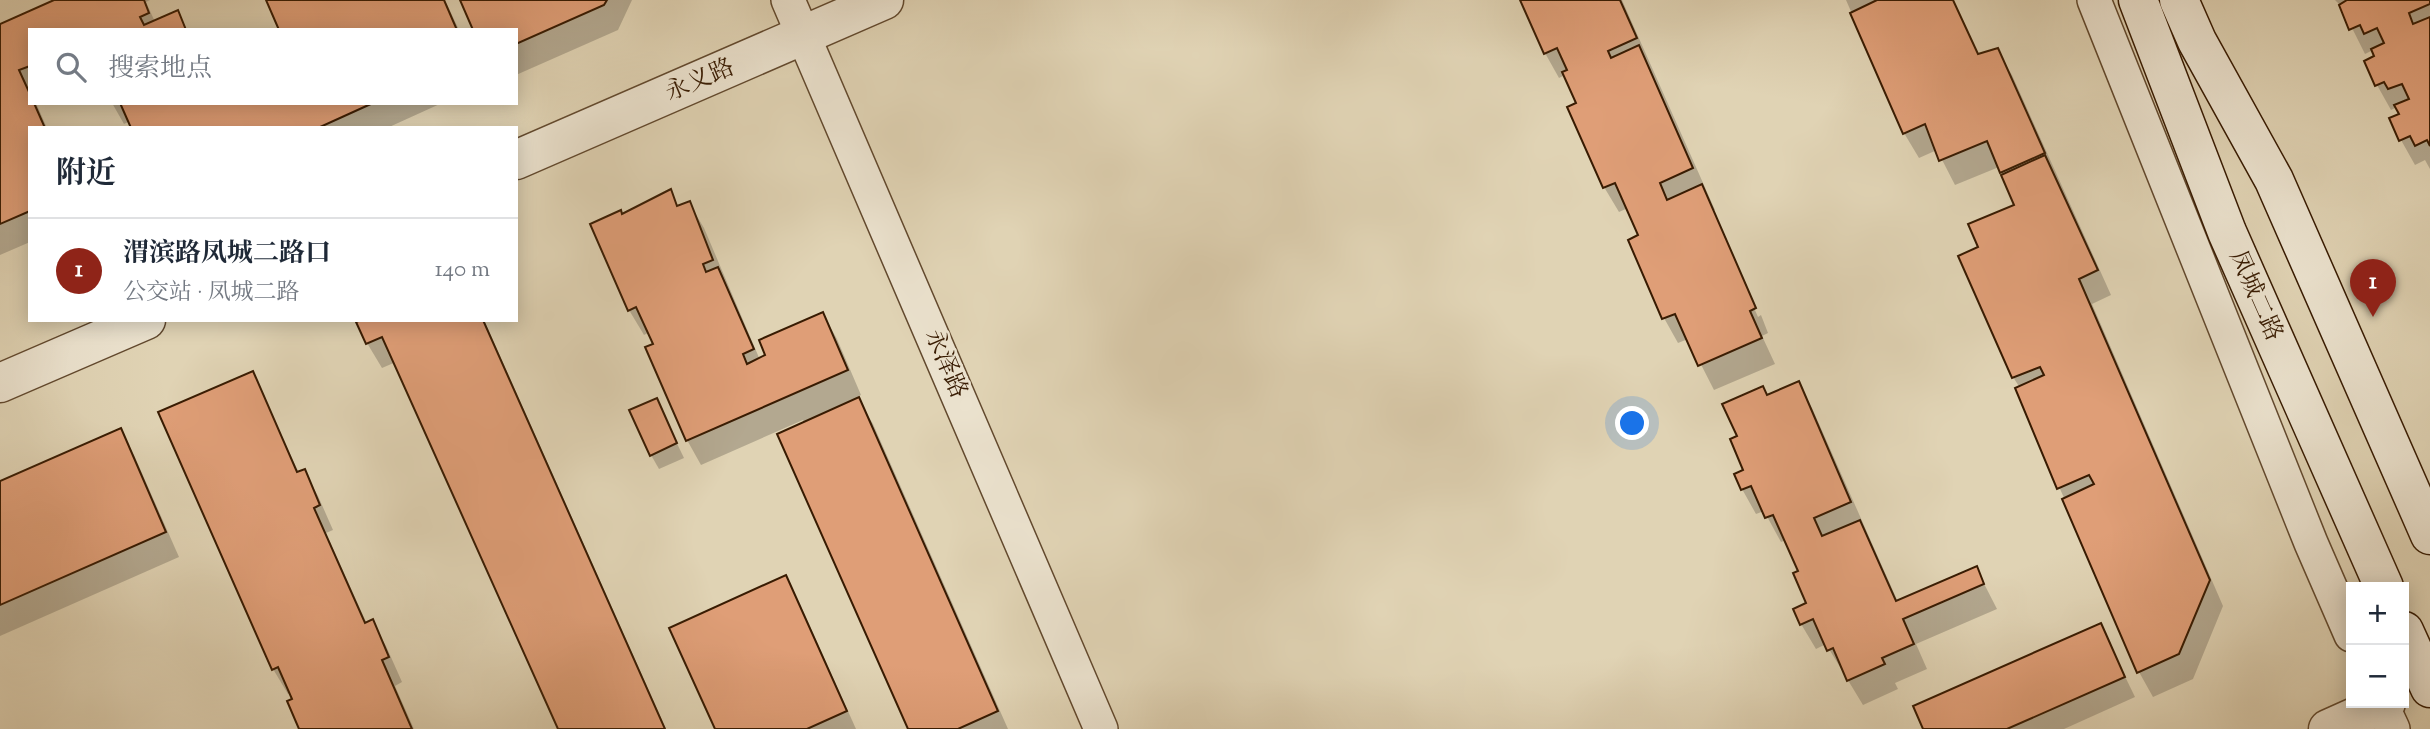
<!DOCTYPE html>
<html lang="zh">
<head>
<meta charset="utf-8">
<style>
	body { margin:0; font-family:"Sorts Mill Goudy","Noto Serif SC",serif; background:#f2f2f3; color:#1f2937 }
	.controls { position:absolute; right:21px; bottom:21px; display:grid; overflow:hidden; border-radius:0px; box-shadow:0 4px 18px #0003 }
	.controls button { width:63px; height:63px; display:grid; place-items:center; padding:0; border:0; border-bottom:2px solid #e0e1e3; background:#fff; color:#1f2937; font:35px sans-serif }
	.you { position:absolute; left:1633px; top:424px; width:24px; height:24px; margin:-18px; border:5px solid #fff; border-radius:50%; background:#1a73e8; box-shadow:0 0 0 10px #1a73e833 }
	.badge { display:grid; place-items:center; width:46px; height:46px; border-radius:50%; background:#8f2418; color:#fff; font-size:23px; font-weight:700 }
	.pin { position:absolute; translate:-50% -58px; filter:drop-shadow(0 2px 4px #0008) }
	.pin::after { content:''; position:absolute; top:37px; width:24px; height:21px; background:inherit; clip-path:polygon(0 0,100% 0,50% 100%) }
	.list { margin:0; padding:0; list-style:none }
	h2 { display:flex; justify-content:space-between; align-items:center; height:91px; margin:0; padding:0 28px; font-size:30px }
	h2 small { font-size:23px; font-weight:400; color:#747a83 }
	.list li { display:grid; grid-template-columns:46px 1fr auto; gap:21px; align-items:center; box-sizing:border-box; height:105px; padding:0 28px; border-top:2px solid #e0e1e3 }
	.list b { display:block; font-size:26px; white-space:nowrap }
	.list p { margin:0; font-size:23px; white-space:nowrap; color:#747a83 }
	.list em { font-size:23px; font-style:normal; color:#747a83 }
	.icon { flex:none; width:38px; height:38px; fill:none; stroke:currentColor; stroke-width:2; stroke-linecap:round; stroke-linejoin:round }
	.map { position:relative; flex:none; width:2430px; height:729px; overflow:hidden }
	.search { position:absolute; background:#fff; box-shadow:0 4px 18px #0003; left:28px; top:28px; width:490px; height:77px; display:flex; align-items:center; gap:18px; box-sizing:border-box; padding:0 24px; border-radius:0px; color:#747a83; font-size:26px }
	.panel { position:absolute; background:#fff; box-shadow:0 4px 18px #0003; left:28px; top:126px; width:490px; height:196px; border-radius:0px }
	.map>svg:first-child { display:block }
	.shadow { fill:#0003 }
	.building { fill:#df9e77; stroke:#381b02; stroke-width:2 }
	.lines { fill:none; stroke-linecap:round; stroke-linejoin:round }
	.minor-casing { stroke:#62492e; stroke-width:36 }
	.tertiary-casing { stroke:#62492e; stroke-width:41 }
	.secondary-casing { stroke:#381b02; stroke-width:41 }
	.minor { stroke:#ebe2ce; stroke-width:33 }
	.tertiary { stroke:#ebe2ce; stroke-width:38 }
	.secondary { stroke:#ebe2ce; stroke-width:38 }
	.labels { text-anchor:middle; dominant-baseline:central; stroke-width:5; stroke-linejoin:round; paint-order:stroke }
	.street-label { font-size:24px; fill:#381b02; stroke:#ebe2ce }
</style>
</head>
<body>
<div class="map">
<svg width="2430" height="729" viewBox="0 0 2430 729">
	<rect width="100%" height="100%" fill="#e0d3b4"/>
	<filter id="stains"><feTurbulence type="fractalNoise" baseFrequency=".00286" numOctaves="4"/><feColorMatrix values="0 0 0 0 .2 0 0 0 0 .09 0 0 0 0 .02 0 0 0 .5 -.17"/></filter>
	<radialGradient id="worn" r=".72"><stop offset=".6" stop-color="#630" stop-opacity="0"/><stop offset="1" stop-color="#630" stop-opacity=".3"/></radialGradient>
	<!-- shadow -->
	<g class="shadow">
		<polygon points="58,0 150,0 146,2 155,22 177,13 187,30 30,30 30,103 36,103 47,128 30,128 30,242 0,255 0,26"/>
		<polygon points="268,0 445,0 459,30 281,30"/>
		<polygon points="462,0 632,0 618,30 516,75 516,30"/>
		<polygon points="1522,0 1622,0 1715,210 1711,210 1758,317 1761,315 1768,333 1762,336 1775,364 1714,390 1688,339 1678,343 1664,318 1640,236 1628,208 1619,212 1604,187 1578,104 1565,75 1559,78 1545,53"/>
		<polygon points="1846,0 1951,0 1980,63 1997,50 2012,75 2111,295 2092,304 2223,606 2193,679 2153,697 2139,672 2017,389 2020,388 2013,377 1980,248 2016,206 1999,167 1955,185 1937,150 1919,158 1904,133"/>
		<polygon points="2335,0 2430,0 2430,169 2425,160 2415,165 2401,140 2401,115 2397,107 2391,110 2377,85 2373,50 2365,54 2341,6"/>
		<polygon points="112,103 442,103 387,128 133,128 130,121 124,124"/>
		<polygon points="670,192 679,208 689,203 704,228 760,360 823,314 837,339 861,395 857,397 873,424 1008,729 909,729 803,420 701,465 687,440 650,332 644,335 629,310 622,216"/>
		<polygon points="365,320 484,320 666,729 559,729 396,362 382,368 367,343"/>
		<polygon points="252,373 299,473 304,471 318,496 333,530 326,533 367,624 372,622 386,646 402,682 395,686 414,729 301,729 291,692 288,694 273,669"/>
		<polygon points="1798,383 1812,408 1898,602 1976,568 1997,609 1916,644 1927,669 1895,683 1898,689 1863,705 1826,644 1816,649 1801,624 1808,604 1800,572 1786,540 1781,542 1764,511 1756,514 1742,489 1746,471 1739,437 1768,397"/>
		<polygon points="656,400 684,458 659,469 651,455"/>
		<polygon points="120,430 134,455 179,557 0,636 0,483"/>
		<polygon points="785,577 799,602 856,729 717,729"/>
		<polygon points="2100,625 2135,697 2064,729 1925,729"/>
	</g>
	<!-- building -->
	<g class="building">
		<polygon points="54,0 144,0 149,13 140,17 144,25 178,10 186,30 30,30 30,66 19,70 30,94 30,103 34,103 45,128 30,128 30,211 0,224 0,24"/>
		<polygon points="266,0 444,0 457,30 279,30"/>
		<polygon points="460,0 607,0 604,5 516,44 516,30 473,30"/>
		<polygon points="1520,0 1620,0 1637,38 1608,51 1611,58 1639,45 1693,168 1660,183 1667,200 1702,184 1756,308 1750,311 1762,338 1698,366 1675,314 1662,319 1628,240 1638,235 1615,183 1603,188 1567,107 1576,103 1562,72 1567,70 1557,48 1544,54"/>
		<polygon points="1953,0 1978,54 1998,48 2045,153 2000,173 1987,141 1939,161 1925,124 1903,134 1850,13 1877,0"/>
		<polygon points="2347,0 2430,0 2430,4 2409,13 2413,24 2430,17 2430,146 2427,140 2415,146 2410,136 2399,141 2389,118 2399,114 2394,105 2409,99 2402,84 2388,89 2384,82 2375,86 2364,61 2374,56 2371,49 2384,43 2377,28 2364,34 2360,25 2349,30 2339,5"/>
		<polygon points="120,103 373,103 318,128 131,128"/>
		<polygon points="2045,155 2098,270 2079,279 2210,580 2179,654 2137,673 2062,499 2094,484 2089,475 2057,489 2015,388 2044,375 2040,367 2012,378 1958,256 1978,247 1968,224 2014,205 2001,175"/>
		<polygon points="671,189 677,206 690,201 713,260 703,264 706,272 718,267 754,349 743,354 747,364 765,355 759,340 823,312 848,370 686,441 645,347 653,344 636,307 628,311 590,224 621,210 622,214"/>
		<polygon points="361,320 483,320 665,729 558,729 382,337 366,344 356,322"/>
		<polygon points="253,371 297,472 305,469 320,505 314,508 365,623 373,619 389,657 382,660 412,729 299,729 287,701 292,699 278,667 272,670 158,412"/>
		<polygon points="1799,381 1851,502 1814,518 1822,536 1860,520 1896,601 1977,566 1984,584 1903,619 1914,644 1882,658 1885,664 1847,681 1833,648 1827,651 1813,619 1800,625 1793,609 1806,603 1793,573 1798,571 1773,515 1765,518 1751,486 1741,490 1734,474 1743,470 1730,439 1737,436 1722,404 1763,386 1767,395"/>
		<polygon points="859,397 998,711 958,729 908,729 777,434"/>
		<polygon points="657,398 677,443 650,456 629,410"/>
		<polygon points="121,428 166,532 0,605 0,481"/>
		<polygon points="786,575 847,711 807,729 715,729 669,628"/>
		<polygon points="2101,623 2125,677 2007,729 1923,729 1913,706"/>
	</g>
	<g class="lines">
		<!-- minor casing -->
		<g class="minor-casing">
			<g id="minor">
				<polyline points="788,0 1101,729"/>
				<polyline points="2094,0 2311,543 2351,635"/>
				<polyline points="2381,703 2393,729"/>
			</g>
		</g>
		<!-- tertiary casing -->
		<g class="tertiary-casing">
			<g id="tertiary">
				<polyline points="516,160 884,0"/>
				<polyline points="0,383 146,320"/>
				<polyline points="2328,729 2386,703"/>
			</g>
		</g>
		<!-- secondary casing -->
		<g class="secondary-casing">
			<g id="secondary">
				<polyline points="2138,0 2227,232 2384,587"/>
				<polyline points="2179,0 2197,41 2274,180 2430,535"/>
				<polyline points="2404,631 2430,688"/>
			</g>
		</g>
		<!-- minor -->
		<use href="#minor" class="minor"/>
		<!-- tertiary -->
		<use href="#tertiary" class="tertiary"/>
		<!-- secondary -->
		<use href="#secondary" class="secondary"/>
	</g>
	<g class="labels">
		<!-- street labels -->
		<g class="street-label">
			<text transform="translate(700 81) rotate(-23)">永义路</text>
			<text transform="translate(2255 296) rotate(66)">凤城二路</text>
			<text transform="translate(945 364) rotate(67)">永泽路</text>
		</g>
	</g>
	<rect width="100%" height="100%" filter="url(#stains)"/>
	<rect width="100%" height="100%" fill="url(#worn)"/>
</svg>
<div class="controls">
<button>+</button>
<button>−</button>
</div>
<div class="you"></div>
<div class="pin badge" style="left:2373px;top:317px">1</div>
<div class="search"><svg class="icon" aria-label="search" viewBox="0 0 24 24"><circle cx="10" cy="10" r="6"/><path d="M15 15l6 6"/></svg>搜索地点</div>
<section class="panel">
<h2>附近<small></small></h2>
<ul class="list">
<li><span class="badge">1</span><div><b>渭滨路凤城二路口</b><p>公交站 · 凤城二路</p></div><em>140 m</em></li>
</ul>
</section>
</div>
</body>
</html>
